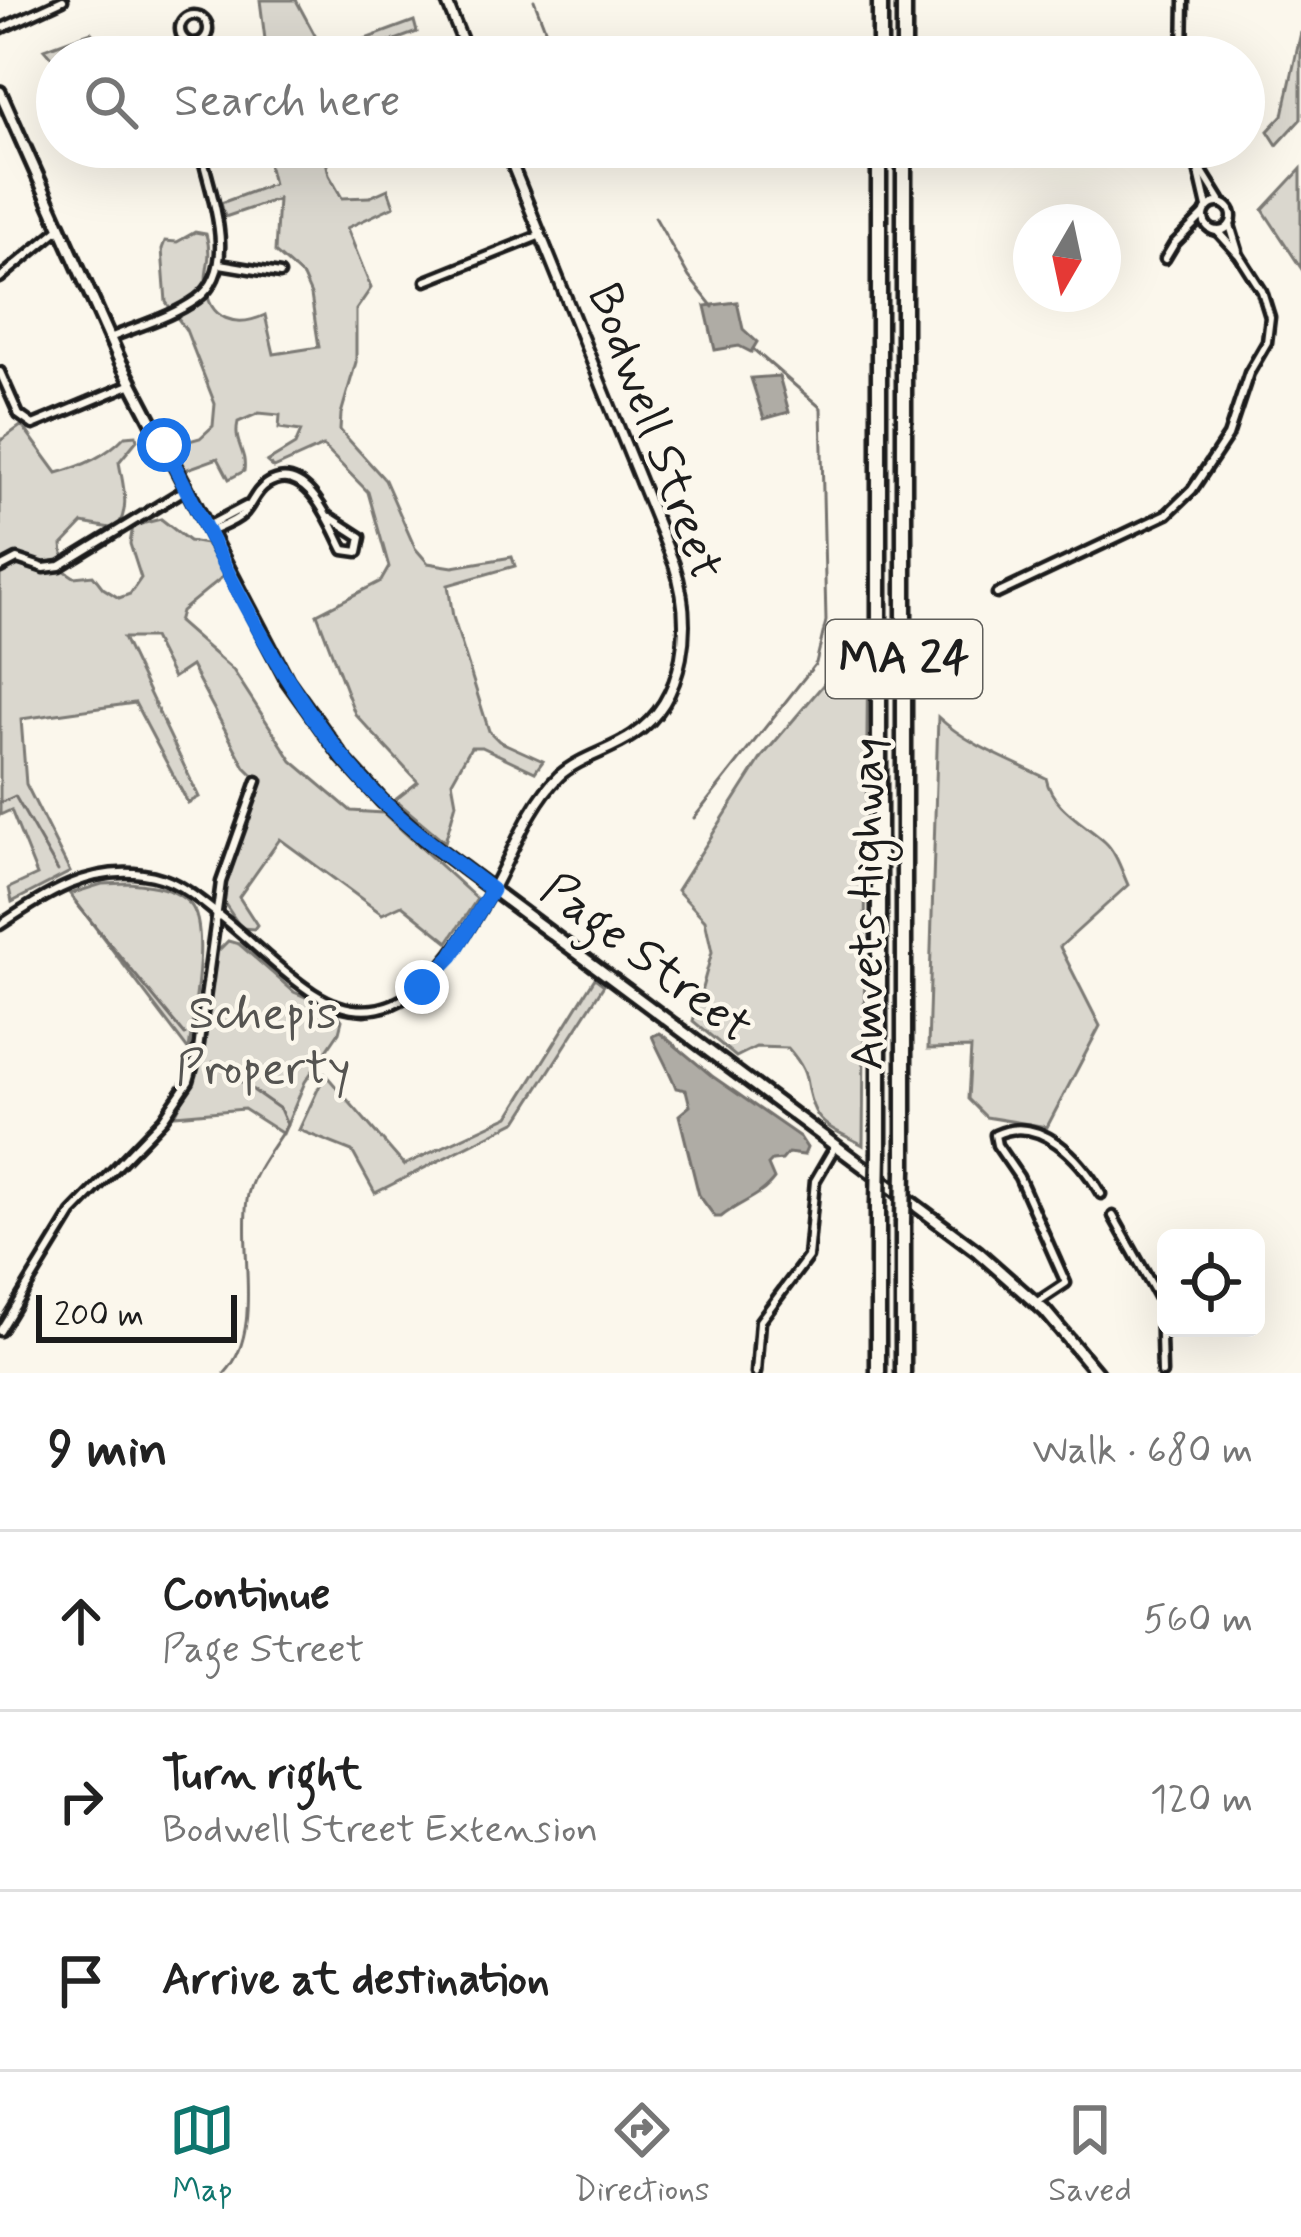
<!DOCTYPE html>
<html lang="en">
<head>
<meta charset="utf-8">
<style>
	body { margin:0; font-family:Mynerve,sans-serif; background:#f2f2f2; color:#222 }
	.controls { position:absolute; right:36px; bottom:36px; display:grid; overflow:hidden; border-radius:18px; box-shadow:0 12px 48px #0002 }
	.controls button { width:108px; height:108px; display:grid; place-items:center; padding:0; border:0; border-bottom:3px solid #e0e0e0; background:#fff; color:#222; font:60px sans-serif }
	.compass { position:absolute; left:1013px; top:204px; width:108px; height:108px; border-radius:50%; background:#fff; box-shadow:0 12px 48px #0002; rotate:189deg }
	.scale { position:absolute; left:36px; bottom:30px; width:201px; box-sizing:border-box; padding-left:12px; border:6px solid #1c1c1c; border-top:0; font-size:33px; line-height:42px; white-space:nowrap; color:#1c1c1c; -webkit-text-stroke:9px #fbf7ec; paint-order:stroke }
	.stop { position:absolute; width:36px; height:36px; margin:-27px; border:9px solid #1a73e8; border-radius:50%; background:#fff }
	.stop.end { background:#1a73e8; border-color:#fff; box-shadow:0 3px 12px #0008 }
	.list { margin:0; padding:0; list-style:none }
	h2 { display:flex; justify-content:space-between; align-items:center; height:156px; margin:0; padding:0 48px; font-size:51px }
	h2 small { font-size:39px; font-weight:400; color:#767676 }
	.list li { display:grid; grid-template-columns:78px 1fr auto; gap:36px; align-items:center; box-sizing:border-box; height:180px; padding:0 48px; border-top:3px solid #e0e0e0 }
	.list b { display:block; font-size:45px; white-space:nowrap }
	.list p { margin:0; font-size:39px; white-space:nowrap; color:#767676 }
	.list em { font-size:39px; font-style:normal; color:#767676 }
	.icon { flex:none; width:66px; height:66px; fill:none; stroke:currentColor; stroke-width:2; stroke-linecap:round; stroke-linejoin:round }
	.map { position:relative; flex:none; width:1301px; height:1373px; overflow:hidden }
	.search { position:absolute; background:#fff; box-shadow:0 12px 48px #0002; left:36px; right:36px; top:36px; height:132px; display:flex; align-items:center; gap:30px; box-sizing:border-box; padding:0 42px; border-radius:66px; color:#767676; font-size:45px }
	.sheet { height:696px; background:#fff }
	nav { display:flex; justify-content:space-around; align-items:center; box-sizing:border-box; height:168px; border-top:3px solid #e0e0e0; background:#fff; font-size:33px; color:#767676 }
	nav a { display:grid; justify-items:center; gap:6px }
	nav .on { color:#0f766e }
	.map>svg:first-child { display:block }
	.green { fill:#dad7ce; stroke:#7b7a75; stroke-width:3 }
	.water { fill:#afaca5; stroke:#74726e; stroke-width:3 }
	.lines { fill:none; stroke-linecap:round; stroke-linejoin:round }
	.stream { stroke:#74726e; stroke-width:3 }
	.minor-casing { stroke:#1c1c1c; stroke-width:15 }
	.tertiary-casing { stroke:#1c1c1c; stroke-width:16 }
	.secondary-casing { stroke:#1c1c1c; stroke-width:18 }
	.motorway-casing { stroke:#1c1c1c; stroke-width:21 }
	.minor { stroke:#fbf7ec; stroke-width:6 }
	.tertiary { stroke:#fbf7ec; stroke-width:8 }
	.secondary { stroke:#fbf7ec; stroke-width:9 }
	.motorway { stroke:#fbf7ec; stroke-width:12 }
	.motorway-bridge-casing { stroke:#1c1c1c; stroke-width:21; stroke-linecap:butt }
	.motorway-bridge { stroke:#fbf7ec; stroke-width:12 }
	.route { stroke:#1a73e8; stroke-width:15 }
	.labels { text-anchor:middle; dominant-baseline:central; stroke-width:9; stroke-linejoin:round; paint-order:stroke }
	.shield { fill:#fbf7ec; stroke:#5f5e5a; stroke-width:3 }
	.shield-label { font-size:45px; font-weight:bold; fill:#1c1c1c }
	.street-label { font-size:48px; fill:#1c1c1c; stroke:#fbf7ec }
	.park-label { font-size:48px; fill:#555451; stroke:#fbf7ec }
</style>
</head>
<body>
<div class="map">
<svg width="1301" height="1373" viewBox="0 0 1301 1373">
	<rect width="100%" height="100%" fill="#fbf7ec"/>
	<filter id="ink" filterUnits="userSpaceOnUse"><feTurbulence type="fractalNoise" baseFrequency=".00833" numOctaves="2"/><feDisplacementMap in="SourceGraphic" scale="24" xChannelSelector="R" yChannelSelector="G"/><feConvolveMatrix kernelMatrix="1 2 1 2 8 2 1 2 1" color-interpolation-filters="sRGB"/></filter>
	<g filter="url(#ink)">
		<!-- green -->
		<g class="green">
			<polygon points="260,0 296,0 325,54 414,21 417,32 349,57 262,57 266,47"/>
			<polygon points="91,32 107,57 57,57 57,64 44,49"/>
			<polygon points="1301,32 1301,119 1277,145 1268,131 1283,115"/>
			<path d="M264,147H323L329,175L342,198L370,197L388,189L394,206L347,228L371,288L356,310V362L341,414L340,430L385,480L415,548L428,563L453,567L512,557L515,566L448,585L453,617L489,731L499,741L543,761L535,772L482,747H471L452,781L456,803L445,842L395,800L418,782L355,714L317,614L381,581L389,567L368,492L323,446L274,468L267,462L295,445L301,431L279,428L280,415L259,413L238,422C233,444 247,450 244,471L229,479L218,458L185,470L179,463V444L200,438L213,426L215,404L186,330L166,302L162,249L165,241L177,242L195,232L206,234C213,259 205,266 206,284C208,321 237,328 265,315L274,354L319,347L311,295L303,277L275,252L278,199L225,217L221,203L273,184Z"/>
			<polygon points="1301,169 1301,268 1263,210"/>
			<path d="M22,425L57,473C83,466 106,456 125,436L136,435L137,440L119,462C123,486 131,509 116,529L83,523L62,545L65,571L74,577L93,575L103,588L119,598L130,594L141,578L130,544L133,526L161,519L189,541L206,544L225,575L181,611L178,622L233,670L292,761L351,811L383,813L477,899L448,942L402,905L382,914L280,839L239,897L257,925L254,929L241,928L221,898L255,777L245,767L191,666L173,678L153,638H123L199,797L188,803L135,703L21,719L26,784L70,872L12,902L9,888L37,875L11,810L0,815V441Z"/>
			<path d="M868,632L863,1145C848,1136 822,1128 815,1111C801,1082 815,1079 788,1048L756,1047L736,1057L693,1021L712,952L705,920L677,890L762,757Z"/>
			<path d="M938,717C968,745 1009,760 1046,778C1052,808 1084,823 1105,842C1116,852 1122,872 1128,885L1060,947L1100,1026L1047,1127L986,1117L968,1099L971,1048L928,1049Z"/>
			<path d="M129,883C149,885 175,887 190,904C211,927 192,1018 189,1051L70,894L102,884Z"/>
			<polygon points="228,941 239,944 294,992 335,1010 342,1020 339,1032 305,1082 283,1134 244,1109 175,1115 203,1060 216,953"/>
			<polygon points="595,978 604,985 517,1121 375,1193 352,1151 299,1130 325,1074 404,1165 509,1116"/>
		</g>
		<!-- water -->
		<g class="water">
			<polygon points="737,302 743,329 757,342 751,352 739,346 715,350 705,306"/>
			<polygon points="779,376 789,412 764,419 751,378"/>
			<path d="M660,1033L712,1076L800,1137L807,1148L804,1155L788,1153L782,1160L772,1161L768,1165L774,1179C761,1197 738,1203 721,1217H715L699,1195L679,1115L690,1106L686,1090L676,1088C669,1069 659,1053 652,1036Z"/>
		</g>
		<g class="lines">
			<!-- stream -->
			<g class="stream">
				<polyline points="534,0 556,57"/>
				<polyline points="655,217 689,277 713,307"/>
				<polyline points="0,803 15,796 58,871"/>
				<polyline points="694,818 816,663 826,621 821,408 753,349"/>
				<polyline points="76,903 185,1035"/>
				<path d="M213,1062L280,1109L287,1125C274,1146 250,1175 247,1200C239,1252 264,1331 225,1373"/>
			</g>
			<!-- minor casing -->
			<g class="minor-casing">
				<g id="minor">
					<circle cx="194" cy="29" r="14"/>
					<polyline points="0,29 63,0"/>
					<polyline points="194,57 195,43"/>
					<polyline points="725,57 756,46"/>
					<polyline points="1183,57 1184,0"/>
					<polyline points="1193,147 1207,207"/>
					<polyline points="1202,171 1220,200"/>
					<circle cx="1218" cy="217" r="14"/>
					<polyline points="1230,225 1238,251"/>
					<polyline points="1165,259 1174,244 1204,214"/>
					<polyline points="220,264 280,274"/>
					<polyline points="0,278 59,229"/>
					<polyline points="426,281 541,235"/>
					<path d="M110,338C138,326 172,317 197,299C242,267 209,191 200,147"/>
					<polyline points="0,372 19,415 33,425 132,384"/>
					<polyline points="206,527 246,506"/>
					<path d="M209,532C220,527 235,522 243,514C252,505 255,491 267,484C307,459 332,527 344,550L358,552L361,537L330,517"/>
					<polyline points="0,568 17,559 44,568 60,566 186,489"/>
					<polyline points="997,594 1167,514 1192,490 1228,436 1249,373 1267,342 1270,317 1262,291 1239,255 1217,231"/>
					<path d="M0,925C44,896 87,866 143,874C176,878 196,897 221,917C252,941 280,972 313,993C400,1049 456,952 492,890"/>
					<polyline points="1113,1216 1160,1300 1162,1373"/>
					<path d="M1036,1303L1066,1283L1019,1177L997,1145L995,1135C1040,1113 1081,1160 1101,1194"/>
					<polyline points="0,1331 72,1213 163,1119 189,1081 198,1050 221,882 257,781"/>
					<polyline points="756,1373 760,1321 808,1257 815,1181 836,1145"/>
				</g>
			</g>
			<!-- tertiary casing -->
			<g class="tertiary-casing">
				<g id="tertiary">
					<polyline points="446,0 469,57"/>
					<path d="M492,890C512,854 529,805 559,776C580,757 610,751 633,735C687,699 693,622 674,564L505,147"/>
				</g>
			</g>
			<!-- secondary casing -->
			<g class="secondary-casing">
				<polyline id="secondary" points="0,92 120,361 287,680 343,758 382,801 426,840 978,1252 1045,1311 1097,1373"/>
			</g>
			<!-- motorway casing -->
			<g class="motorway-casing">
				<g id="motorway">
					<polyline points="904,0 904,57"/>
					<polyline points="880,57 880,0"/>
					<polyline points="879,1152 879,147"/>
					<polyline points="904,1170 904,147"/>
					<polyline points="878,1373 878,1204"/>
					<polyline points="903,1373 903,1223"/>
				</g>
			</g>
			<!-- minor -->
			<use href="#minor" class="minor"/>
			<!-- tertiary -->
			<use href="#tertiary" class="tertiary"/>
			<!-- secondary -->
			<use href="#secondary" class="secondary"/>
			<!-- motorway -->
			<use href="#motorway" class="motorway"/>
			<!-- motorway-bridge casing -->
			<g class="motorway-bridge-casing">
				<g id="motorway-bridge">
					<polyline points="878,1204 879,1152"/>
					<polyline points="903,1223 904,1170"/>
				</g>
			</g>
			<!-- motorway-bridge -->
			<use href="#motorway-bridge" class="motorway-bridge"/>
		</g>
	</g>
	<g class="lines" filter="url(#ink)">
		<!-- route -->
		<path class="route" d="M164,445C226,566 282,698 378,797C413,832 453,860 492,890L452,956L422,987"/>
	</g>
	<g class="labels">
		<!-- shield labels -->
		<rect class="shield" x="826" y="620" width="156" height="78" rx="9"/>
		<g class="shield-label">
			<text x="904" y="659">MA 24</text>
		</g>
		<!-- street labels -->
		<g class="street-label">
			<text transform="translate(654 432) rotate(70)">Bodwell Street</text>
			<text transform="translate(868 904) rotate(-90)">Amvets Highway</text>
			<text transform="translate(646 959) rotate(37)">Page Street</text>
		</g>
		<!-- park labels -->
		<g class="park-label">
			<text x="263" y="1014">Schepis<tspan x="263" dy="55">Property</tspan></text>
		</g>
	</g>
</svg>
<div class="controls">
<button><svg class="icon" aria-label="locate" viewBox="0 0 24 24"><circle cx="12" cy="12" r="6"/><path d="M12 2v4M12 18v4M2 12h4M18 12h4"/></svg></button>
</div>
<svg class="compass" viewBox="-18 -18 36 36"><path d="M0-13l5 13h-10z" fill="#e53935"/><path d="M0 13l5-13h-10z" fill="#767676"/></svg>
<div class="scale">200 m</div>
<div class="stop" style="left:164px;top:445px"></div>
<div class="stop end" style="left:422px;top:987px"></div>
<div class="search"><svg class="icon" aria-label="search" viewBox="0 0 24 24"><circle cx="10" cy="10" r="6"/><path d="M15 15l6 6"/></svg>Search here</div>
</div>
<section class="sheet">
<h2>9 min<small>Walk · 680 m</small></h2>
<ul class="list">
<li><svg class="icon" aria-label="ahead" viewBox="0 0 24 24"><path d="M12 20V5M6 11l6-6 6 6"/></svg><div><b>Continue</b><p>Page Street</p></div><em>560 m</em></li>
<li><svg class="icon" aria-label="right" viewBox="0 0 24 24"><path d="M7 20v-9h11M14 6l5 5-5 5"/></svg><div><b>Turn right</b><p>Bodwell Street Extension</p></div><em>120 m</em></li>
<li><svg class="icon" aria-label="arrive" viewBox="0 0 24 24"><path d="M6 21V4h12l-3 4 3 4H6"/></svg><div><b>Arrive at destination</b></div></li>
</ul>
</section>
<nav>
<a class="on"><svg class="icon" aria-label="map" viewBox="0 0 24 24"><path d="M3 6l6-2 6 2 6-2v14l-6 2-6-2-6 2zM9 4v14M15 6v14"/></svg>Map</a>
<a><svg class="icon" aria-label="directions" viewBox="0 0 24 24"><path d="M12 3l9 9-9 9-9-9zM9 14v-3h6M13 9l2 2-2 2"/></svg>Directions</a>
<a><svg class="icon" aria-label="saved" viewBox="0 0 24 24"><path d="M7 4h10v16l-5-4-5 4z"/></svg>Saved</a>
</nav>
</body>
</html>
